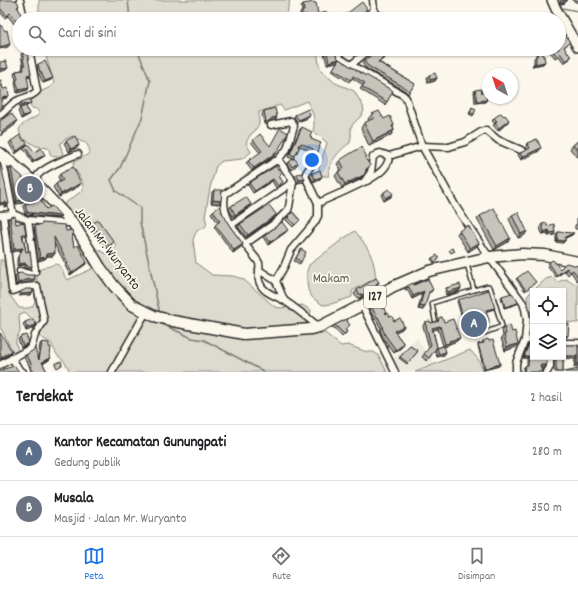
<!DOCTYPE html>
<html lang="id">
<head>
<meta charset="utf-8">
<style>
	body { margin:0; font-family:Dekko,sans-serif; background:#f2f2f2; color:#202124 }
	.controls { position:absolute; right:12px; bottom:12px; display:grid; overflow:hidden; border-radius:0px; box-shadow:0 1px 3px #0004 }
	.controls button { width:36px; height:36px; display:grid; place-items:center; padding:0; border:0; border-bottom:1px solid #e0e0e0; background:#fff; color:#202124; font:20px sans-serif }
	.compass { position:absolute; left:482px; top:68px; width:36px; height:36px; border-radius:50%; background:#fff; box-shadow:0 1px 3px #0004; rotate:321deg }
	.you { position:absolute; left:312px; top:160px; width:14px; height:14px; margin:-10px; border:3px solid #fff; border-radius:50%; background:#1a73e8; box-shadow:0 0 0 6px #1a73e833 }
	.badge { display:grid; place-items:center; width:26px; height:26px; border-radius:50%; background:#1a73e8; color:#fff; font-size:13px; font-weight:700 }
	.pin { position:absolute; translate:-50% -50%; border:2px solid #fff; box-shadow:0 1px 4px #0006 }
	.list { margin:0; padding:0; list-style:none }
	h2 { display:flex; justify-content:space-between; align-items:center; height:52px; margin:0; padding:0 16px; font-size:17px }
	h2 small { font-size:13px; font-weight:400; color:#757577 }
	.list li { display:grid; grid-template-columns:26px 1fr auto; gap:12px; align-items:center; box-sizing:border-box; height:56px; padding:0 16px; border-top:1px solid #e0e0e0 }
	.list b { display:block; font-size:15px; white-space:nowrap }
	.list p { margin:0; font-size:13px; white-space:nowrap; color:#757577 }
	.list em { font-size:13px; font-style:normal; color:#757577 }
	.icon { flex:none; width:22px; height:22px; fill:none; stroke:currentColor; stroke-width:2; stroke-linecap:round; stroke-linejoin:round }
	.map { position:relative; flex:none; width:578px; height:372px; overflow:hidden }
	.search { position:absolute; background:#fff; box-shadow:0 1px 3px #0004; left:12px; right:12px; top:12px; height:44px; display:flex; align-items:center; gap:10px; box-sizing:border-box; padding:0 14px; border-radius:22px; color:#757577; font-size:15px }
	.sheet { height:164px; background:#fff }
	nav { display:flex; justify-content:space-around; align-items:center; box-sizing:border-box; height:56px; border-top:1px solid #e0e0e0; background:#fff; font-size:11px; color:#757577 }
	nav a { display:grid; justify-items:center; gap:2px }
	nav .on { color:#1a73e8 }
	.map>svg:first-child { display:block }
	.built { fill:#ebe8de }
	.green { fill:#dddad0; stroke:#84827e }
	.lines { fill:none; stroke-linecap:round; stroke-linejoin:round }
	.stream { stroke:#7b7a75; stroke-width:1.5 }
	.lane-casing { stroke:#2b2b2b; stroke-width:6 }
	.street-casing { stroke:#2b2b2b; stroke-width:9 }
	.secondary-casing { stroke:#2b2b2b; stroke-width:12 }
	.primary-casing { stroke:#2b2b2b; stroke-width:13 }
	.lane { stroke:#fbf7ec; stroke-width:3 }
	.street { stroke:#fbf7ec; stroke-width:6 }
	.secondary { stroke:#fbf7ec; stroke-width:9 }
	.primary { stroke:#fbf7ec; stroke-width:10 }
	.wall { fill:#aba9a2; stroke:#2b2b2b }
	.shaded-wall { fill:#8b8984; stroke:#2b2b2b }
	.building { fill:#c7c4bc; stroke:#2b2b2b }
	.labels { text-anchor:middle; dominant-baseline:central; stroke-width:3.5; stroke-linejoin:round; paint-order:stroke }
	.shield { fill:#fbf7ec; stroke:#696865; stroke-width:1 }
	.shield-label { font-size:13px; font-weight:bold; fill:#2b2b2b }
	.street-label { font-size:14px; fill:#2b2b2b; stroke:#fbf7ec }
	.park-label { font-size:14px; fill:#585754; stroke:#fbf7ec }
</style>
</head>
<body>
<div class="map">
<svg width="578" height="372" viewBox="0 0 578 372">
	<rect width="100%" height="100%" fill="#fbf7ec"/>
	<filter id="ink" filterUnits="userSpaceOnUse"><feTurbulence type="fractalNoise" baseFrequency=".025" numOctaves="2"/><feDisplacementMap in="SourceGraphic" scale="8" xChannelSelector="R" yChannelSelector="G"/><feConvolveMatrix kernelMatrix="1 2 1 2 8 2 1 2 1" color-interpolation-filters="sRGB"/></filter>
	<g filter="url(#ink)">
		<!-- built -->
		<polygon class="built" points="417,338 426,352 431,356 434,363 412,372 400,372 393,359"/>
		<!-- green -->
		<g class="green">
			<polygon points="39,0 290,0 288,7 287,17 290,19 44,19 39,14"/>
			<path d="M36,49H317L319,65L321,70L335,83L350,89L354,91L363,106L364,111L361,116L354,123L351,127V137L350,143C341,148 326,165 329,176H322L319,168L327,143L321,137L313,132C313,129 314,127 314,125C315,116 311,109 307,101L284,110L280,105L259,112V124L254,132L250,135L246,143L251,152L242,159L222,161L216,166L210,188L205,217L207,224L204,228L198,230L195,234L193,240L196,263L212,275L233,276L243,279L275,307L280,308L302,305L311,310L310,317L305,324L308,333H325L341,346L348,345L367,352H374L379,356L387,372H68L69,369L63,360L57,355L51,343L40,337L35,322L25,312L19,315L20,332L16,339V343L18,351L16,352H13L0,327V260H3L4,262L9,294L19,308C35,309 35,306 35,293C35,287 36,282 37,277C38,274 38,271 41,269C43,267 47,267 50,266C53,265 55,263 58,265C64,268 63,276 67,280L92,269L82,242L88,238L90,239L95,248L106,254L116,247V245L97,222L94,221L90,224L83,227L66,209L64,204L83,190C84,181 78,174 73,167L74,162L87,155L90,151C85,139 87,145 78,140C76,139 75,137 73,136L65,139L60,144L63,154L58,157L51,156L49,149L47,148L36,146L21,137C21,136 19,131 19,130C20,124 34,118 39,115V112C37,109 35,108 31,108L30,101L42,91L51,87L54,83L44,50Z"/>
			<path d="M355,231C361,239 368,247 371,256C374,263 375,270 376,278L352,291V297L331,304L325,305H323L314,299L312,297L308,290L307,281V271L309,265L343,239Z"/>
			<polygon points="552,277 558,282 566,279 574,284 578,283 578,323 566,322 563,316 563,291 533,291 533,315 531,315 527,296 546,279"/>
			<polygon points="470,350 478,359 484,372 415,372"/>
		</g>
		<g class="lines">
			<!-- stream -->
			<g class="stream">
				<polyline points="128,0 130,19"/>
				<polyline points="557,0 562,8 578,11"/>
				<polyline points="137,49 150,81 142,118 120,168 111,180 116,191 140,208 140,222 160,314"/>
				<polyline points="162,322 162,324 192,338 204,340 265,372"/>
			</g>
			<!-- lane casing -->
			<g class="lane-casing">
				<g id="lane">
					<polyline points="467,264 474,290 488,286 490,287 502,326 500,327 479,335"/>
					<polyline points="435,320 432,303 474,290"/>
				</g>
			</g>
			<!-- street casing -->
			<g class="street-casing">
				<g id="street">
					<polyline points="20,0 24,19"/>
					<polyline points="374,10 381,19"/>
					<polyline points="363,19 374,10 373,0"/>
					<polyline points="337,49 339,57 341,59 403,95 406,98 422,146 456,207 489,257 523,303 525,309 527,320 525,340 516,363 516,372"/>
					<polyline points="351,65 370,49"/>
					<path d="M0,115C6,111 9,106 15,102C22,97 31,98 37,91L29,49"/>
					<polyline points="271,125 291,121 294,126 287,149 277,161"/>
					<polyline points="1,155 5,171 13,214"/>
					<path d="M309,158C313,170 308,166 305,176L318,203"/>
					<path d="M367,181C377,175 389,168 389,156"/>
					<path d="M36,184C36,181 36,178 38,175C45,166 68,158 78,154"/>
					<polyline points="0,215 13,214 28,220 60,223 73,223"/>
					<polyline points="231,225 293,182"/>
					<path d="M245,244L275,223L288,210L289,207L293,182L291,178L280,162L277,161H275L225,194C220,217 238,234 250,251C253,255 257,259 259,263C261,273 255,277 262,287C268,295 277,296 285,301C297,309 308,318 319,327"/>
					<polyline points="259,270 276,281"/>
					<path d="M20,271C25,273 30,275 35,272V270L28,220"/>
					<polyline points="284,300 276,281 284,267 291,250 315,222 318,216 318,203 343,192 364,182 371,172 373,157 377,154 380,153 389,156 422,146 449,147 455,145 465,142 481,132 486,130 498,140 521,150"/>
					<polyline points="362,305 395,372"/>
					<polyline points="525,340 533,341"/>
					<polyline points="563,343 578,343"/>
					<polyline points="12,358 20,371 23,372"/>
					<polyline points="0,365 31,348 35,335 44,321 44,320 37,286 24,287 13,291 12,290 3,215"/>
					<polyline points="112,372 146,312"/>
					<polyline points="547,372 550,367 550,357"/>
				</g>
			</g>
			<!-- secondary casing -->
			<g class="secondary-casing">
				<polyline id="secondary" points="552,0 556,9 578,47"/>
			</g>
			<!-- primary casing -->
			<g class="primary-casing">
				<polyline id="primary" points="0,153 36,184 73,223 100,267 114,286 132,305 154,316 173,321 244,334 311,329 319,327 362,305 392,287 429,271 489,257 522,254 545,255 578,262"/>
			</g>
			<!-- lane -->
			<use href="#lane" class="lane"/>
			<!-- street -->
			<use href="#street" class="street"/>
			<!-- secondary -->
			<use href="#secondary" class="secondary"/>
			<!-- primary -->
			<use href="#primary" class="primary"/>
		</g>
		<!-- wall -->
		<g class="wall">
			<polygon points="0,0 19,6 17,8 21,17 19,20 14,24 8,16 5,18 0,12"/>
			<polygon points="560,0 568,0 565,3 561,4"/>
			<polygon points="572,0 578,0 578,3"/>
			<polygon points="303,4 318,14 328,19 305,19 305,17 300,17 300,13 302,11 301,6"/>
			<polygon points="559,34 568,44 564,47 570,59 564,63 559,56 555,58 550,52 552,50 559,49"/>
			<polygon points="323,49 335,49 337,62 327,64"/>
			<polygon points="537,49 543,49 543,64 532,66 534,63 534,58 536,56"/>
			<polygon points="23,52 31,74 30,76 27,77 28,90 17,93 15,82 16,80 14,74 16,71 22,70 22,68 23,67 21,54"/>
			<polygon points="339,59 366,76 393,91 385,105 360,89 363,85 352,78 349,82 332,71"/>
			<polygon points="364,61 379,62 415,84 408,94 405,91 367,69 362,63"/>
			<polygon points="38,64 51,80 43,83 39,74 38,74 37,66"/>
			<polygon points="429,75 437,78 435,81 428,83 427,78"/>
			<polygon points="475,90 482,93 487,99 485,102 475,103 474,92"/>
			<polygon points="21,102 31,103 29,105 26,106 27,116 21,119 18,111 20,108 24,106 20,108 19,105"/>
			<polygon points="472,107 474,114 473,116 469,114"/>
			<polygon points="264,111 277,117 275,120 270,121 267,124 264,124 262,114"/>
			<polygon points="372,114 384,119 394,125 393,127 394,130 391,135 369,146 361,128 364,123 369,121 368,119"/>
			<polygon points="295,115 308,118 297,122 294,117"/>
			<polygon points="494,118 509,120 507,123 498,131 493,125 495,124 492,121"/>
			<polygon points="302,127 311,139 319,147 317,155 315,158 311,154 312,152 300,146 294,158 298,163 296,166 291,170 287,164 289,162 293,159 288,157 300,129"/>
			<polygon points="253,140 275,155 252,171 246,163 248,161 260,153 251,142"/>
			<polygon points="11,141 27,144 26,146 35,152 45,155 43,157 32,163 27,153 23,149 25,147 15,154 9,143"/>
			<polygon points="66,141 78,147 69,152 64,143"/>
			<polygon points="578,141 578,158 570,149 573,145"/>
			<polygon points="527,143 539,151 521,160 518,155 520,153 525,151 527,150 526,146"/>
			<polygon points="366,159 369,167 361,178 342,188 335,176 338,172 341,170 337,164 340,160"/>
			<polygon points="0,162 7,206 4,207 4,204 0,205"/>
			<polygon points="11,167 38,195 46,209 61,216 60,218 31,216 31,215 29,216 25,214 23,206 25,204 34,202 24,187 23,203 16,204 9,170"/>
			<polygon points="312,173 320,179 313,182 310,175"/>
			<polygon points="60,174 81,183 79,186 59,197 53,187 56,184 60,181 58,177"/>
			<polygon points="297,174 305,179 303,182 297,183 295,176"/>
			<polygon points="279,176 281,185 276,188 272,181 253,193 248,185 249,183"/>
			<polygon points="214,190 219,204 211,203 212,192"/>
			<polygon points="384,192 391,197 384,201 382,197 382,195"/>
			<polygon points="251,204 249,207 233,217 229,209 231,206"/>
			<polygon points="213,211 221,212 229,225 243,244 241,247 233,253 214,227 218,223 211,213"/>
			<polygon points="512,215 525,235 518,238 509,219"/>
			<polygon points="480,216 510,238 508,242 494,250 477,219"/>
			<polygon points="10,217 26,234 24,236 23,236 26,252 32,267 30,269 24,268 24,265 17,266 17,259 21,250 12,252 8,220"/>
			<polygon points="288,217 300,220 293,227 286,220"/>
			<polygon points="274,218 246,237 238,227 240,224"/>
			<polygon points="42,223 66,231 72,237 74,247 86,264 70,275 65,266 66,265 54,243 55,253 53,256 46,256 45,259 38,261 34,228 35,226 41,225"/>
			<polygon points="542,224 547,226 555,232 554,235 548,236 548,233 542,234 540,227"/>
			<polygon points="92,225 112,245 108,249 90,228"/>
			<polygon points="288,230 286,232 268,245 263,237 265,235"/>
			<polygon points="459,231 479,243 477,246 468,252 457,234"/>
			<polygon points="558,232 572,235 565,238 565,241 563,243 556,242 556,234"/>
			<polygon points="301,249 301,262 300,264 294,261"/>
			<polygon points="432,258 439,259 434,263 431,259"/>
			<polygon points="549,263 560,269 578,266 578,280 577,281 571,272 568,275 565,271 556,277 547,265"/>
			<polygon points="17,274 33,282 23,283 16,285 15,276"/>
			<polygon points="517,278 536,282 525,291 516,279"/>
			<polygon points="379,282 374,289 359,299 358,297 357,298 354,294 357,290"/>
			<polygon points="414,285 433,290 431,292 428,293 423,310 418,309 422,294 412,299 407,289 405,290 405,289 407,286"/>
			<polygon points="446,288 461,288 459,291 446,295 445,291"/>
			<polygon points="502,296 518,303 517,304 504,308 501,297"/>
			<polygon points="458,300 494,309 486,311 488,323 478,326 475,314 462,318 457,301"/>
			<polygon points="371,306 382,309 394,321 404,326 402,329 395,332 404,344 402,347 394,353 383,338 380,330 381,329 376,319 375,320 369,309"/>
			<polygon points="440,317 444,322 460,338 457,341 449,344 447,346 444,347 446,352 444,355 437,357 435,350 437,348 443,346 438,329 433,330 437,347 427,361 422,357 429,348 423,326 425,322 431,323 437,322"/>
			<polygon points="533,321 533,337 530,336 531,323"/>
			<polygon points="25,322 34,328 26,331 23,324"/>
			<polygon points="347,322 350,325 345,329 347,332 342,337 333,327 335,325"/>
			<polygon points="504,327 512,332 518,344 516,347 505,351 501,338 503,336 502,330"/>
			<polygon points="0,333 10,354 0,360"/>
			<polygon points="20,337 27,345 21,348 18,339"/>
			<polygon points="483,341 489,341 500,364 499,366 484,370 478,346 478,344 482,343 482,342"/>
			<polygon points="42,342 49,347 49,360 43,364 47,372 31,372 30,369 30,368 27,361 26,362 24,357 26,355 38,358 40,344"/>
			<polygon points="530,342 544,368 541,368 542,372 523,372 523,368 525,366 527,365 527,358 523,358 524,356 528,345"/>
			<polygon points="565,345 578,345 578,367 574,367 575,359 564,358 563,360 563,372 555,372 554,369 554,357 563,357"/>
			<polygon points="410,346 418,351 407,364 399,358"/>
		</g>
		<!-- shaded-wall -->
		<g class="shaded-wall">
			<polygon points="568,0 565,3 561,4 563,1"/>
			<polygon points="302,15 307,15 305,17 300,17"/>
			<polygon points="320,17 319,19 306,19 307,18"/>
			<polygon points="10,44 8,47 0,49 0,47"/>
			<polygon points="395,49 396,49 377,64 378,62"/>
			<polygon points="339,59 337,62 327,64 329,62"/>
			<polygon points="545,62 543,64 532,66 534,64"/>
			<polygon points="8,68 6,70 0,72 0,69"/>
			<polygon points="31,74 30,76 25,77 27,75"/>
			<polygon points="53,78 51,80 43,83 45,81"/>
			<polygon points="437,78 435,81 428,83 430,80"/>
			<polygon points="29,88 28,90 17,93 19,90"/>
			<polygon points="9,96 7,98 0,100 2,98"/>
			<polygon points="487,100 485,102 475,103 477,101"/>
			<polygon points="31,103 29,105 20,108 22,105"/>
			<polygon points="29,114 27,116 21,119 23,116"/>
			<polygon points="310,115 308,118 297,122 299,120"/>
			<polygon points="277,117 275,120 270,121 267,124 264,124 266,122 272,118"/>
			<polygon points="509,120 507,123 498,131 499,128"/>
			<polygon points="17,121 15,125 0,136 2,132"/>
			<polygon points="394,130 391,135 369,146 373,141"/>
			<polygon points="27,144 25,147 15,154 17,151"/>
			<polygon points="79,145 78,147 69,152 71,149"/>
			<polygon points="541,148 539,151 521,160 522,157"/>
			<polygon points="277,152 275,155 252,171 254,168"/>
			<polygon points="45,155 43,157 32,163 33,161"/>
			<polygon points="364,175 361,178 342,188 345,184"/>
			<polygon points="322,177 320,179 313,182 315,179"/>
			<polygon points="273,179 272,181 253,193 255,191"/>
			<polygon points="305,179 303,182 297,183 299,180"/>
			<polygon points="81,183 79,186 59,197 61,194"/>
			<polygon points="393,194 391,197 384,201 386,198"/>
			<polygon points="25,200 23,203 16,204 17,201"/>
			<polygon points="213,200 221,201 219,204 211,203"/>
			<polygon points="6,202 4,204 0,205 0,203"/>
			<polygon points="6,204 9,204 7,206 4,207"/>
			<polygon points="251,204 249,207 233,217 235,215"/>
			<polygon points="27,212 33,213 31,215 29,216 25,214"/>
			<polygon points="33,213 61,216 60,218 31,216"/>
			<polygon points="276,215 274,218 246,237 248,235"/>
			<polygon points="288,230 286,232 268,245 270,242"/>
			<polygon points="549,230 548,233 542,234 544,232"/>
			<polygon points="527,231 525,235 518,238 521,234"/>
			<polygon points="555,232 554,235 548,236 550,233"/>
			<polygon points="574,233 572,235 563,239 565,237"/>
			<polygon points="510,238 508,242 494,250 497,246"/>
			<polygon points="557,240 565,241 563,243 556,242"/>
			<polygon points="479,243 477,246 468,252 470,248"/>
			<polygon points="243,244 241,247 233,253 234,250"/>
			<polygon points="23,248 21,250 12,252 14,249"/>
			<polygon points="55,253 53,256 44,256 46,254"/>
			<polygon points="47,257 45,259 38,261 40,258"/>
			<polygon points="87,262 86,264 70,275 72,273"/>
			<polygon points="25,263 24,265 17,266 19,264"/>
			<polygon points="26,265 32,267 30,269 24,268"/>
			<polygon points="567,268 565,271 556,277 557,275"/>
			<polygon points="35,279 33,282 23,283 16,285 18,283 25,280"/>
			<polygon points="379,282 374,289 359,299 362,295"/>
			<polygon points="461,288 459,291 446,295 448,292"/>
			<polygon points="424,291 422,294 412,299 413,296"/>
			<polygon points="33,293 31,295 19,296 21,294"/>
			<polygon points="518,303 517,304 504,308 505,307"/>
			<polygon points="420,306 425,307 423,310 418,309"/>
			<polygon points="495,308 494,309 485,312 486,310"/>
			<polygon points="476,313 475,314 462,318 463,317"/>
			<polygon points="489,322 488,323 478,326 479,324"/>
			<polygon points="36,325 34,328 26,331 27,328"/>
			<polygon points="404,326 402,329 392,334 394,331"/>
			<polygon points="440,326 438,329 430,331 432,328"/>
			<polygon points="532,334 533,334 533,337 530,336"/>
			<polygon points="563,336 568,336 566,338 563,339"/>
			<polygon points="460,338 457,341 449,344 447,346 443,347 445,344 449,341"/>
			<polygon points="29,342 27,345 21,348 23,346"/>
			<polygon points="404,344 402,347 394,353 396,350"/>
			<polygon points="518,344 516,347 505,351 507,347"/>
			<polygon points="12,351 10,354 0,360 2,357"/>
			<polygon points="446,352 444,355 437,357 439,354"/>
			<polygon points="525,356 529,356 527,358 523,358"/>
			<polygon points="564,356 577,356 575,359 563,358"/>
			<polygon points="51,358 49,360 40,365 42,362"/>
			<polygon points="500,364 499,366 484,370 485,368"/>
			<polygon points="576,364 578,364 578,367 574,367"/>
			<polygon points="540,365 546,365 544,368 539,368"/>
		</g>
		<!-- building -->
		<g class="building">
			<polygon points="0,0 16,0 18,3 19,6 17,7 20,11 21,17 16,21 10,13 7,16 0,8"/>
			<polygon points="314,2 314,3 316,3 318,14 327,12 328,19 321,19 320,17 307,18 307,15 302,15 302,11 304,11 303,4"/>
			<polygon points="362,2 367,9 356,19 340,19"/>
			<polygon points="39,17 40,19 36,19"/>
			<polygon points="0,24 5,31 7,30 10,44 0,47"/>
			<polygon points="562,31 570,42 564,47 571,57 566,61 560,53 557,56 552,50 559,49 559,44 560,44 559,43 559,34"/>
			<polygon points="326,49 335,49 336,56 339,59 329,62"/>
			<polygon points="379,49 395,49 378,62 415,84 410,91 407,89 368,66 364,61"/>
			<polygon points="538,49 543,49 543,57 544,56 545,62 534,64 536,62 536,56 538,55"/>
			<polygon points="27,51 31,74 27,75 29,88 19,90 16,80 18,79 16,71 24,70 23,66 25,66 23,59 24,59 23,52"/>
			<polygon points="339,59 366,76 366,75 393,91 387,102 362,87 365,83 353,76 351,80 333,69"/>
			<polygon points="6,61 8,68 0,69 0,62"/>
			<polygon points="45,61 53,78 45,81 41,72 40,72 38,64"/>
			<polygon points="435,73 437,78 430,80 429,75"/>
			<polygon points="0,80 1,80 3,89 8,88 9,96 2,98 3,106 0,108"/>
			<polygon points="481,89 482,93 488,92 488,97 486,97 487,100 477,101 475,90"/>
			<polygon points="30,99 31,103 22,105 21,102"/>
			<polygon points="26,106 29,114 23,116 20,108"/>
			<polygon points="472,107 476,109 474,114 470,113"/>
			<polygon points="275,108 277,117 272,118 269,121 266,122 264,111"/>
			<polygon points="308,109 310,115 299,120 295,115"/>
			<polygon points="379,111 384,119 390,116 394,125 392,126 394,130 373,141 364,123 374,118 372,114"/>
			<polygon points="11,113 17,121 2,132 0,130 0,121"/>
			<polygon points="501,113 504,116 505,115 509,120 499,128 495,123 497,121 494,118"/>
			<polygon points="302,127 312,132 310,137 312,138 311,139 321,143 319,147 320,147 317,155 312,152 313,149 301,143 300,145 298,145 299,148 295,156 290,154"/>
			<polygon points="280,128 288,133 277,152 254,168 248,161 262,151 253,140 260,134 270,146"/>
			<polygon points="20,135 24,141 25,140 27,144 17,151 11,141"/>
			<polygon points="75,136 79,145 71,149 66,141"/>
			<polygon points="537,139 541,148 522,157 520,153 525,151 530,148 527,143"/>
			<polygon points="578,141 578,151 573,145"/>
			<polygon points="28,144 35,152 41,148 45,155 33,161 28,151 25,147"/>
			<polygon points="361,147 367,157 365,158 370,165 369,167 366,169 366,171 364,175 345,184 338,172 344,168 340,160"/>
			<polygon points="294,158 298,163 292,167 289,162"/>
			<polygon points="0,162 2,169 9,204 6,204 6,202 0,203"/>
			<polygon points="276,166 281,174 278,175 279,177 278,178 280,177 283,182 278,186 273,179 255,191 249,183"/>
			<polygon points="11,167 22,176 23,179 24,179 37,191 38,195 46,209 52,206 61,216 33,213 31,213 27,212 25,204 37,201 23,182 25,200 17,201"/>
			<polygon points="73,167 81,183 61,194 56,184 63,180 60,174"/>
			<polygon points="320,170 322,177 315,179 312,173"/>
			<polygon points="302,173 305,179 299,180 297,174"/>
			<polygon points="389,189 393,194 386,198 384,194 384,192"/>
			<polygon points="214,190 222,190 221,201 213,200"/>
			<polygon points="246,197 251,204 235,215 231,206"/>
			<polygon points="269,205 276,214 276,215 248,235 240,224"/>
			<polygon points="220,206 222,210 221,211 225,217 229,225 243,244 234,250 215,225 220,221 213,211"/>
			<polygon points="494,208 510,238 497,246 480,216"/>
			<polygon points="293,212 300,220 295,225 288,217"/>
			<polygon points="518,212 527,231 521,234 512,215"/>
			<polygon points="15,216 16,224 24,222 26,234 22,234 26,252 30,251 32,267 26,265 25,263 19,264 18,257 23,248 14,249 10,217"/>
			<polygon points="0,219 1,219 2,229 0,229"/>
			<polygon points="577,219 578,219 578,229 575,229 575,225 577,225"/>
			<polygon points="98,220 114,242 109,246 92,225"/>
			<polygon points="282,222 288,230 270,242 265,235"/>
			<polygon points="42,223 65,225 66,231 72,230 73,235 72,236 74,247 78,245 82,253 87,262 72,273 67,264 68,263 54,237 55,253 46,254 47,257 40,258 35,226 42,224"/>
			<polygon points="547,223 547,226 554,224 555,232 550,233 549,230 544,232 542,224"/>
			<polygon points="468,225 479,243 470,248 459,231"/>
			<polygon points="558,232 574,233 565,237 565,241 557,240"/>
			<polygon points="452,248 455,251 451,253 449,250"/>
			<polygon points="301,249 306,252 301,262 296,258"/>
			<polygon points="437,255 439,259 435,262 432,258"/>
			<polygon points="552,260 554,261 560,269 566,263 578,266 578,277 573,270 570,272 567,268 557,275 549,263"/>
			<polygon points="527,271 536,282 526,290 517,278"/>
			<polygon points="21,273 28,275 34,275 35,279 25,280 18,283 17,274"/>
			<polygon points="376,278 379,282 376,284 377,286 362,295 361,294 359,294 357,290"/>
			<polygon points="428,279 433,290 429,292 425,307 420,306 424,291 413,296 409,287 407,288 407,286 413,283 414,285"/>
			<polygon points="460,284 461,288 448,292 446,288"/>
			<polygon points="26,289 32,289 33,293 21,294 20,292"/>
			<polygon points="489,290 495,308 486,310 489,322 479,324 476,313 463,317 458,300"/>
			<polygon points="512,293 517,300 518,303 505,307 502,296"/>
			<polygon points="379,301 382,309 384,308 386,314 388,313 390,317 392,316 394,321 400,318 404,326 394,331 404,344 396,350 385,335 382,327 383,327 378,317 377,317 371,306"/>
			<polygon points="440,317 442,317 444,322 453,319 460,338 449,341 450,343 445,344 440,326 432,328 437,347 429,358 424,354 431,345 425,322 430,321 431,323 439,321 438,320"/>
			<polygon points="563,317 564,317 564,324 569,324 568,336 563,336"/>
			<polygon points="33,319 36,325 27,328 25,322"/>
			<polygon points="347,319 348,320 347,321 350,325 345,329 347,332 344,334 335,325"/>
			<polygon points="533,321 533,334 532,334"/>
			<polygon points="510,325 512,332 515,331 518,344 507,347 504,335 506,334 504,327"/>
			<polygon points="0,333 12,351 2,357 0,353"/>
			<polygon points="26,335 29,342 23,346 20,337"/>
			<polygon points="488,339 489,341 493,340 500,364 485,368 478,344 484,343 483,341"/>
			<polygon points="42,342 49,343 49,347 51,347 50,356 51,358 42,362 47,372 35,372 34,371 33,371 31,367 32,366 29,359 28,359 26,355 35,349 39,360"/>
			<polygon points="530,342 533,343 533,357 547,357 547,364 546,365 540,365 542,372 524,372 525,366 528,365 529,356 525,356 525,354"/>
			<polygon points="563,344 565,345 578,345 578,364 576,364 577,356 564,356 564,359 563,359 563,372 557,372 556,366 556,357 563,357"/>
			<polygon points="410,346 418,351 408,363 400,357"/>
			<polygon points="444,346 446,352 439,354 437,348"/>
			<polygon points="61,361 62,365 57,368 55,364"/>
			<polygon points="15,366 19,372 0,372 0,370"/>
			<polygon points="578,369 578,372 565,372"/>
		</g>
	</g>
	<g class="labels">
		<!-- shield labels -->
		<rect class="shield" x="364" y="286" width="22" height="22" rx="3"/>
		<g class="shield-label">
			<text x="375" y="297">127</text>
		</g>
		<!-- street labels -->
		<g class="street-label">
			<text transform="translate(107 249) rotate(53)">Jalan Mr. Wuryanto</text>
		</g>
		<!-- park labels -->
		<g class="park-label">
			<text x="331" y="279">Makam</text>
		</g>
	</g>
</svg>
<div class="controls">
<button><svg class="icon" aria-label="locate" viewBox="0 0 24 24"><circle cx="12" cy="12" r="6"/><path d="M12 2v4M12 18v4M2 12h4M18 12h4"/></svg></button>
<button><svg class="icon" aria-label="layers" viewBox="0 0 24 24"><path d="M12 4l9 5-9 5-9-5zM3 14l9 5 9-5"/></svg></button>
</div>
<svg class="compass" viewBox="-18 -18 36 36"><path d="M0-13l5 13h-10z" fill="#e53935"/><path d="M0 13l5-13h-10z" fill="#757577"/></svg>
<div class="you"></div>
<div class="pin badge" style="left:474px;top:324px;background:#5c6f8a">A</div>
<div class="pin badge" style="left:30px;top:189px;background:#6b7280">B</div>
<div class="search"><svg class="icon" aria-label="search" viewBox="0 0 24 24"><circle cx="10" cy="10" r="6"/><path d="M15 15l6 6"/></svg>Cari di sini</div>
</div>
<section class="sheet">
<h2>Terdekat<small>2 hasil</small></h2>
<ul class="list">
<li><span class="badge" style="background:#5c6f8a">A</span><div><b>Kantor Kecamatan Gunungpati</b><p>Gedung publik</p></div><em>280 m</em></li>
<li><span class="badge" style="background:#6b7280">B</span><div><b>Musala</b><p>Masjid · Jalan Mr. Wuryanto</p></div><em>350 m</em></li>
</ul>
</section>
<nav>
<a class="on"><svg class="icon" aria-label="map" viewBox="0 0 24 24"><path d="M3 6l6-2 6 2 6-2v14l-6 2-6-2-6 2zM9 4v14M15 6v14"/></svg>Peta</a>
<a><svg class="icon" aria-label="directions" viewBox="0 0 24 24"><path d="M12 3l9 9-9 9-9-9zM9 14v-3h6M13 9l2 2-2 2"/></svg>Rute</a>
<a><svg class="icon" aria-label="saved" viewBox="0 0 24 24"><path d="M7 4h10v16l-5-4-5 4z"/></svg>Disimpan</a>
</nav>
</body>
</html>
